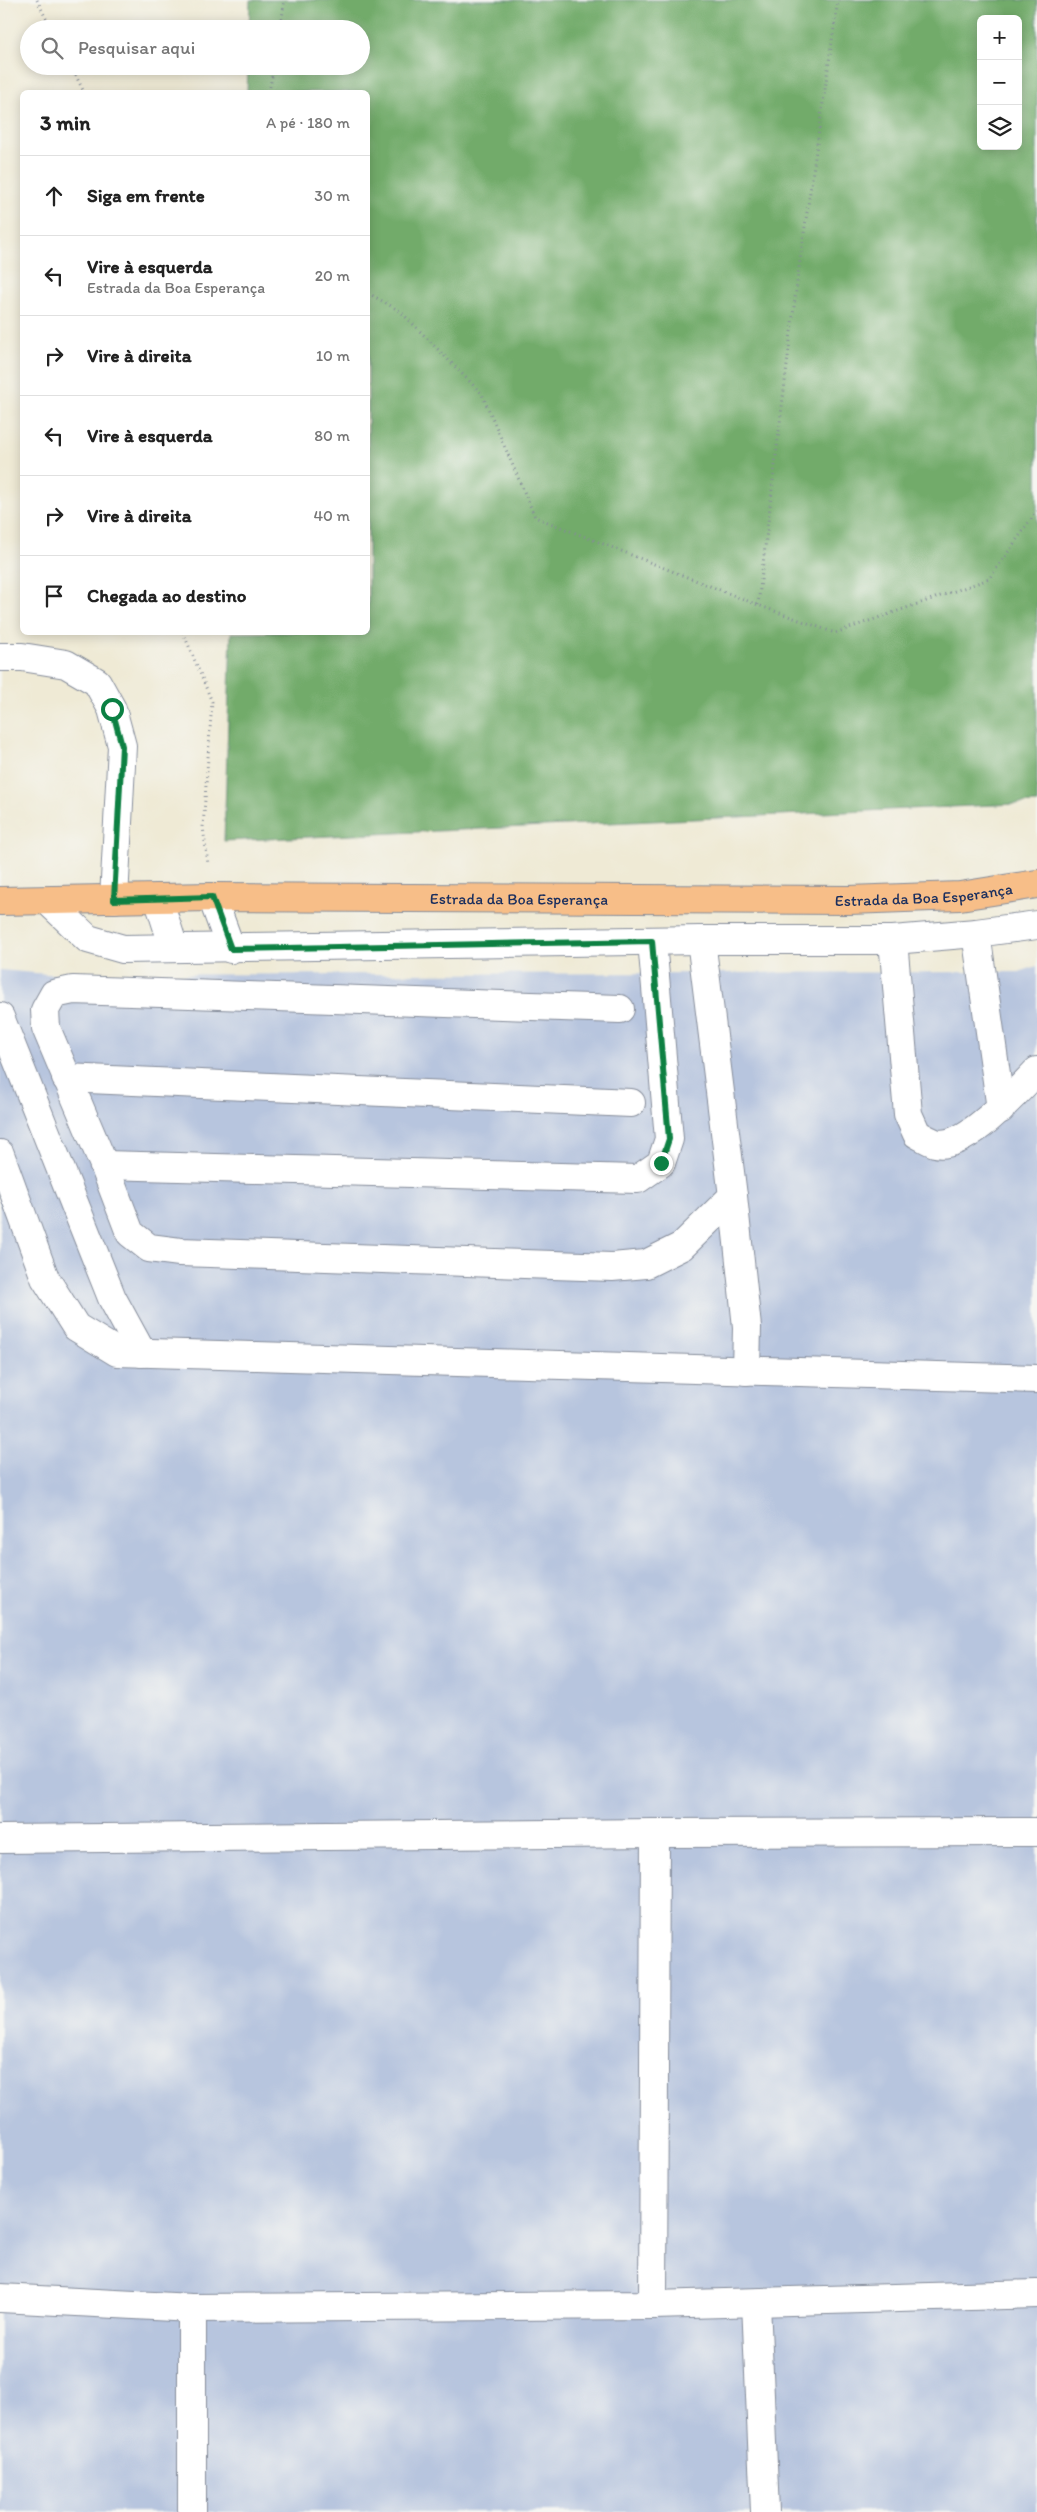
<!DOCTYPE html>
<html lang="pt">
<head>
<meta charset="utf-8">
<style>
	body { margin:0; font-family:Itim,sans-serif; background:#f6f6f6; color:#222 }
	.controls { position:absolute; right:15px; top:15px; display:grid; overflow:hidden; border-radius:8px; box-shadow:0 2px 12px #0003 }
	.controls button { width:45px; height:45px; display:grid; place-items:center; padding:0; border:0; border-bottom:1px solid #e0e0e0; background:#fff; color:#222; font:25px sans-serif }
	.stop { position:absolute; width:15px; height:15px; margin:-11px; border:4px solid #0b8043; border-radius:50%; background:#fff }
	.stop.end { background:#0b8043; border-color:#fff; box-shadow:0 1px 5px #0008 }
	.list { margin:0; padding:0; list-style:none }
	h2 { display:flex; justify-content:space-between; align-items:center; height:65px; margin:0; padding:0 20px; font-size:21px }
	h2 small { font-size:16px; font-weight:400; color:#767676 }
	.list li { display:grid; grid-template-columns:32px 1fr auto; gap:15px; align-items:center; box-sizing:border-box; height:80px; padding:0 20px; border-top:1px solid #e0e0e0 }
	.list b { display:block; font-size:19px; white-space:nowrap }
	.list p { margin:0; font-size:16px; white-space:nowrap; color:#767676 }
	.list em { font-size:16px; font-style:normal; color:#767676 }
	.icon { flex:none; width:28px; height:28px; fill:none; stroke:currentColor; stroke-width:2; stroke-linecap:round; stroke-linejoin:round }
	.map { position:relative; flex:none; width:1037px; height:2512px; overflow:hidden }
	.search { position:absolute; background:#fff; box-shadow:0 2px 12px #0003; left:20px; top:20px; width:350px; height:55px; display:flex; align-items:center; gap:12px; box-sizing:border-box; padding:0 18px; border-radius:28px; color:#767676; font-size:19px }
	.panel { position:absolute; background:#fff; box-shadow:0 2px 12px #0003; left:20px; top:90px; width:350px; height:545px; border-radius:8px }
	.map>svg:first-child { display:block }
	.industrial { fill:#b7c5de }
	.forest { fill:#72ab6a; stroke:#466d64; fill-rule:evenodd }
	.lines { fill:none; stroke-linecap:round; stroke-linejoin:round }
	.minor-casing { stroke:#858c9a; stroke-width:30 }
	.major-casing { stroke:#858c9a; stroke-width:30 }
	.path { stroke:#858c9a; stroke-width:3; stroke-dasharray:1 4; stroke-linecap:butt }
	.minor { stroke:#fff; stroke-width:28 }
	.major { stroke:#f7be88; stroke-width:28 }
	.route { stroke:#0b8043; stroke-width:6 }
	.labels { text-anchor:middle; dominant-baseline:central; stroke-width:4; stroke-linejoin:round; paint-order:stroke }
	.street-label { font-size:16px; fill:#1b2f5e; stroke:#f6f6f2 }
</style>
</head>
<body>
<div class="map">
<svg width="1037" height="2512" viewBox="0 0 1037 2512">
	<rect width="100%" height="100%" fill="#f6f6f2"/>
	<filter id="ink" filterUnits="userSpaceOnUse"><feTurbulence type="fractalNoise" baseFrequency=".02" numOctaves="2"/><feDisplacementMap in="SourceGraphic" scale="10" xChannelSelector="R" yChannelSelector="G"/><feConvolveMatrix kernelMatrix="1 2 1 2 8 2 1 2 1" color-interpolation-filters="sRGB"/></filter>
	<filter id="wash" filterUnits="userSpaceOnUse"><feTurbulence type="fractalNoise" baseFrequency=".0096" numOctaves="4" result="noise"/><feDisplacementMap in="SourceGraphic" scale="20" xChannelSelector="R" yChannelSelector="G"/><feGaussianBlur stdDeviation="1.12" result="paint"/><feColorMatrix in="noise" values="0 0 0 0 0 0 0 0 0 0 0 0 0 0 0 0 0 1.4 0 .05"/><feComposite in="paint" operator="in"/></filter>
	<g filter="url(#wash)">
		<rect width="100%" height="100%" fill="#efead5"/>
		<!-- industrial -->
		<polygon class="industrial" points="1037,966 1037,2512 0,2512 0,970 58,975 1019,972"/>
		<!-- forest -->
		<path class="forest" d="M250,0H1037V803L224,841L231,633L368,632V92H247L248,66H361V29H249ZM981,19H1018V146H981Z"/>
	</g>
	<g filter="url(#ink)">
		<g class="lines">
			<!-- minor casing -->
			<g class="minor-casing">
				<g id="minor">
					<polyline points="0,657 22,657 66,664 97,682 112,709 122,746 114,899"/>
					<polyline points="212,897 231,949"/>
					<polyline points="158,898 174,948"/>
					<polyline points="48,901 88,939 123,949 701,940 893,940 976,933 1037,925"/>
					<polyline points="976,933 1001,1109"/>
					<polyline points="701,940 733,1196 747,1327 746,1371"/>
					<path d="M893,940L908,1114L917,1134C923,1137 929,1141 935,1143C965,1151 1017,1091 1037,1071"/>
					<polyline points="620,1009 73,990 54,994 45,1010 46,1028 104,1165 130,1233 149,1248 180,1252 612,1267 646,1264 682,1246 733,1196"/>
					<polyline points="0,1017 112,1298 142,1353"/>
					<polyline points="66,1078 631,1103"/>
					<polyline points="0,1154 45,1278 76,1327 117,1352 1037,1379"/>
					<polyline points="104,1165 638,1179 661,1163 669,1139 652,941"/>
					<polyline points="0,1839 655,1833 1037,1832"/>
					<polyline points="0,2298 192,2308 653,2305 1037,2294"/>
					<polyline points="756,2303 765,2512"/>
					<polyline points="653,2305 655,1833"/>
					<polyline points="192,2512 192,2308"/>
				</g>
			</g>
			<!-- major casing -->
			<g class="major-casing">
				<g id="major">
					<path id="s1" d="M0,901L212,897L849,900L960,896L1037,884"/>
				</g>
			</g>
			<!-- path -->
			<g class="path">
				<polyline points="37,0 51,29"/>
				<polyline points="280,29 285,0"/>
				<polyline points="71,66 84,92"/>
				<polyline points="269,92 274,66"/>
				<polyline points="368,293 400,311 482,394 535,517 758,605 835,633 989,579 1037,511"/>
				<polyline points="758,605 798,274 838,0"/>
				<polyline points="183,632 212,702 203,827 208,864"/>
			</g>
			<!-- minor -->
			<use href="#minor" class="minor"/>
			<!-- major -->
			<use href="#major" class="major"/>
		</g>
	</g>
	<g class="lines" filter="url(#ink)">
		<!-- route -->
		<polyline class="route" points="112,709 122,746 114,900 212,897 231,949 652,941 669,1139 661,1163"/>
	</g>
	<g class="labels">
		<!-- street labels -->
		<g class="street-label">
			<text stroke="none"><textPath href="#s1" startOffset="924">Estrada da Boa Esperança</textPath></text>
			<text stroke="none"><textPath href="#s1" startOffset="519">Estrada da Boa Esperança</textPath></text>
		</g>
	</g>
</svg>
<div class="controls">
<button>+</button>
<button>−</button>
<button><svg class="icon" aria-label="layers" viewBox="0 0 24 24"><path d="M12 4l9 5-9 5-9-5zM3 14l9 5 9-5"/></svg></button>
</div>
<div class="stop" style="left:112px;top:709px"></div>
<div class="stop end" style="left:661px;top:1163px"></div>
<div class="search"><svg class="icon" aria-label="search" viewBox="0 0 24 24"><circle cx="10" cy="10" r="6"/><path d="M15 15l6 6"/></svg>Pesquisar aqui</div>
<section class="panel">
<h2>3 min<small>A pé · 180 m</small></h2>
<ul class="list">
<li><svg class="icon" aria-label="ahead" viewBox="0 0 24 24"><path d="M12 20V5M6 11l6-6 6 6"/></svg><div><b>Siga em frente</b></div><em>30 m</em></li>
<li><svg class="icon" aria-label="left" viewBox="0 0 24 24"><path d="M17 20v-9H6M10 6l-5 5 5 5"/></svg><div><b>Vire à esquerda</b><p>Estrada da Boa Esperança</p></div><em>20 m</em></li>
<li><svg class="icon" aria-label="right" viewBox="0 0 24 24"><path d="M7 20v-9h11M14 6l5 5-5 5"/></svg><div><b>Vire à direita</b></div><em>10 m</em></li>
<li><svg class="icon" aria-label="left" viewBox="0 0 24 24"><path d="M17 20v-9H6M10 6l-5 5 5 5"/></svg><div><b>Vire à esquerda</b></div><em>80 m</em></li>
<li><svg class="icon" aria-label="right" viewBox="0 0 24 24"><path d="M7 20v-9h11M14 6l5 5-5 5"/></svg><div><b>Vire à direita</b></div><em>40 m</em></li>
<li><svg class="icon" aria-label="arrive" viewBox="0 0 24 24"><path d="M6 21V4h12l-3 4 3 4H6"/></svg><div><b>Chegada ao destino</b></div></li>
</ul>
</section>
</div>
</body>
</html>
